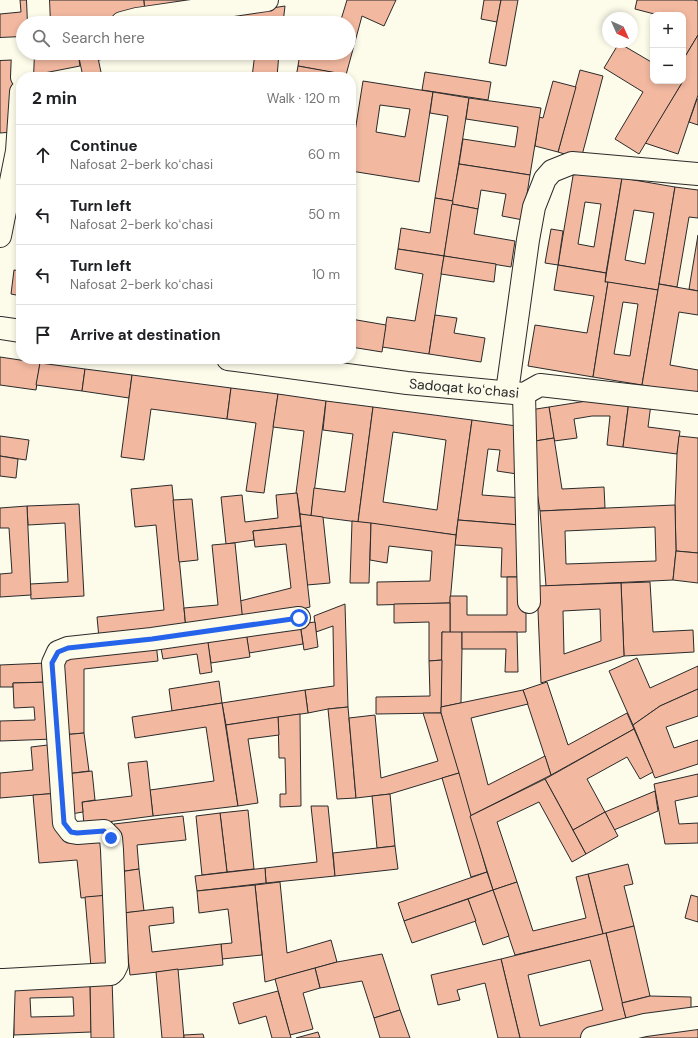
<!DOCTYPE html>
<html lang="en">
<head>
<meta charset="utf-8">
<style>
	body { margin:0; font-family:"DM Sans",sans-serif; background:#f6f6f6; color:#202124 }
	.controls { position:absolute; right:12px; top:12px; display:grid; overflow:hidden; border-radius:8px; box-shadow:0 2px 6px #0003 }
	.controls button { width:36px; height:36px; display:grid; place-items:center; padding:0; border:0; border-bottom:1px solid #e0e0e0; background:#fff; color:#202124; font:20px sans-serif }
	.compass { position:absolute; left:602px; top:12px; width:36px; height:36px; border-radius:50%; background:#fff; box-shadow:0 2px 6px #0003; rotate:135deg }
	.stop { position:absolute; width:12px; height:12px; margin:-9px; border:3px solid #2563eb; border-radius:50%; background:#fff }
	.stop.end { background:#2563eb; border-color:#fff; box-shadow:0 1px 4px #0008 }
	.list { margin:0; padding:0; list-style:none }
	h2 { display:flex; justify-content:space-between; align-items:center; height:52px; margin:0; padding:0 16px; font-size:17px }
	h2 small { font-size:13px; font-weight:400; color:#757577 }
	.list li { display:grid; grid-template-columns:26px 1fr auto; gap:12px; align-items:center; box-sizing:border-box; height:60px; padding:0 16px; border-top:1px solid #e0e0e0 }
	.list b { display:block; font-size:15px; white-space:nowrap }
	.list p { margin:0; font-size:13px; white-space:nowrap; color:#757577 }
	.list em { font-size:13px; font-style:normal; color:#757577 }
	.icon { flex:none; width:22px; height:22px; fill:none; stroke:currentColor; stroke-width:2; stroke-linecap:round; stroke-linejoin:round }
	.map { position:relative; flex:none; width:698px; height:1038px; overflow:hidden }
	.search { position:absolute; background:#fff; box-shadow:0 2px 6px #0003; left:16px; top:16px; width:340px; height:44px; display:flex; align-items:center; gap:10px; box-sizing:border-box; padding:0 14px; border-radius:22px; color:#757577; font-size:15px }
	.panel { position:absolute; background:#fff; box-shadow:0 2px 6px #0003; left:16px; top:72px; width:340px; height:292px; border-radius:16px }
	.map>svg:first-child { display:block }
	.building { fill:#f2b8a0; stroke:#2b2b2b; fill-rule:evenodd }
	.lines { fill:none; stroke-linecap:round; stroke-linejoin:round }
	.street-casing { stroke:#2b2b2b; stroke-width:24 }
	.street { stroke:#fdfbea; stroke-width:22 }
	.route { stroke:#2563eb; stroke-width:5 }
	.labels { text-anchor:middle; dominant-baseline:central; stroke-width:3; stroke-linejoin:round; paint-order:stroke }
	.street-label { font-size:14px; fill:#2b2b2b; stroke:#fdfbea }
</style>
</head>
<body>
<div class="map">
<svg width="698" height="1038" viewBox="0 0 698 1038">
	<rect width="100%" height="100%" fill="#fdfbea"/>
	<!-- building -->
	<g class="building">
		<polygon points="20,0 36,0 37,23 23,23 23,38 0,41 0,14 21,12"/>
		<polygon points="44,0 144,0 145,13 98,23 46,23"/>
		<polygon points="144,0 215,0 145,13"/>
		<polygon points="347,0 396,0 384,26 362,16 346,75 298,66 300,53 349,53 349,23 340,23"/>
		<polygon points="484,0 501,0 497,22 481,19"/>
		<polygon points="501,0 518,0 506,66 489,63"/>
		<polygon points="637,0 694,0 698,1 698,35 683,60 683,15 658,15 635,9"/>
		<polygon points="285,6 283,23 180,23 180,22"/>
		<polygon points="698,35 698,95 678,154 645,143 683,81 683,60"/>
		<polygon points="619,43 653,63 653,81 683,81 639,154 615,139 643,92 604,68"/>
		<polygon points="38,53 78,53 80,66 34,75 30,55"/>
		<polygon points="78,53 97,53 102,77 83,77"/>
		<polygon points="97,53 130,53 99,60"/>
		<polygon points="255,53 279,53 277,77 252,77"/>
		<polygon points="17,54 12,132 0,133 0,57"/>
		<polygon points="298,66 343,74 343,77 296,77"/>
		<polygon points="580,70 603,76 581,159 558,152"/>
		<polygon points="425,72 491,82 488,100 422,90"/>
		<path d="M363,81L433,92L419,182L351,171V157ZM380,105L410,109L405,137L376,132Z"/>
		<polygon points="553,81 576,87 558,152 535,146 539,117 543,118"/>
		<polygon points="433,92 469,98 453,201 435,198 448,116 430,113"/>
		<polygon points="469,98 541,108 530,175 459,164 463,139 515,147 518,127 466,119"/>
		<polygon points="697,99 698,99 698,125 689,122"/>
		<polygon points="459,164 530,175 523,220 502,216 506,194 481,190 478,209 452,204"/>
		<path d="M574,170L622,178L606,273L558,265ZM585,202L601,204L594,247L578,244Z"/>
		<path d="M622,178L675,187L658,290L605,282ZM634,210L654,213L645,264L625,260Z"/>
		<polygon points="675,187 698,190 698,218 689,217 677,287 659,284"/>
		<polygon points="435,198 453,201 444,256 398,249 401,228 430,233"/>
		<polygon points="452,204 478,209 474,234 515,241 511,267 444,256"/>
		<polygon points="551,229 563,231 558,265 545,263"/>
		<polygon points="698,235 698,291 689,289"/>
		<polygon points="398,249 444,256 429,354 382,347 387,317 415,321 423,274 395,269"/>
		<polygon points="444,256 496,264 494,282 441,274"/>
		<polygon points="558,265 606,273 605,282 608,282 593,377 528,366 535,325 587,333 594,296 554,290"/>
		<polygon points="14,270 21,271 21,296 11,294"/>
		<path d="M608,282L658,290L642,385L593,377ZM623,302L638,304L630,356L614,354Z"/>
		<polygon points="659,284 698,291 698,315 679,312 670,365 698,370 698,395 642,385"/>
		<polygon points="435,315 457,318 454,333 485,338 481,362 429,354"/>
		<polygon points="351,319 386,325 382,352 351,347"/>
		<polygon points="0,357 40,363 36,390 0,385"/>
		<polygon points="40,363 85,369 82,391 36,385"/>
		<polygon points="85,369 132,375 129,398 82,391"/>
		<polygon points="132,375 231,388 227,419 151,409 144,460 121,457"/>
		<polygon points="231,388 278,394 264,493 246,491 256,423 227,419"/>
		<polygon points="278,394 326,401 311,516 300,514 297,493 296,493 304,431 273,427"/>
		<polygon points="593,400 629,401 623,447 607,445 610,416 592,416 574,419 577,438 554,441 549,407"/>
		<polygon points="326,401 373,407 358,522 311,516 314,488 345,492 353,434 323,430"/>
		<polygon points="629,401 651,404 648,427 680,431 677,454 623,447"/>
		<path d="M373,407L472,420L456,535L358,522ZM393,432L446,440L437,510L383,502Z"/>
		<polygon points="549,407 554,438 535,441 530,410"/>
		<polygon points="472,420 524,427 517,474 497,471 500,450 488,449 482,495 522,498 520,525 458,520"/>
		<polygon points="0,436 29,440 26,460 0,456"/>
		<polygon points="679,436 698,438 698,553 676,551 675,505 677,454"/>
		<polygon points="554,438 562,489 604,487 605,508 540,511 529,442"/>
		<polygon points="0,456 18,459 16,478 0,476"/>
		<polygon points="172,485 186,629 99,638 97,617 164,610 156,525 135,527 131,489"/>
		<polygon points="297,493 301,526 253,531 254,540 226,544 221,497 242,495 245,522 278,518 276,495"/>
		<polygon points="192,499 198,560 179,562 173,500"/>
		<polygon points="79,504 84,596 31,599 30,584 68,582 65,523 28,525 27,506"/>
		<path d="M675,505L676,551L673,580L546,586L540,511ZM655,527L656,561L566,564L565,531Z"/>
		<polygon points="27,506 31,595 0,597 0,574 12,573 9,528 0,528 0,508"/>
		<polygon points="300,514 323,517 330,583 307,585"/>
		<polygon points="458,520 520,525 519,577 501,577 502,548 455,545"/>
		<polygon points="352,521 371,523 369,583 350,583"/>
		<polygon points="371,523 456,535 450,603 377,605 377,582 430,581 432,551 389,546 387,563 370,560"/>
		<polygon points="301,526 310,607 243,623 240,601 291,588 286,544 255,547 253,531"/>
		<polygon points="235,543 243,623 186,629 184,608 218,605 212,545"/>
		<polygon points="676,551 698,553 698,583 673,580"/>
		<polygon points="507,577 526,577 526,632 450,633 450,596 467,596 467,615 507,615"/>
		<polygon points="650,582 653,632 693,630 694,652 624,656 621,583"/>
		<path d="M621,583L624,656L541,683L537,586ZM600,609L601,641L564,654L563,611Z"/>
		<polygon points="450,603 450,633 442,632 442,660 429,661 429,622 394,623 394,604"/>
		<polygon points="345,604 348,707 328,709 308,713 305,690 334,686 333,626 316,632 314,616"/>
		<polygon points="315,622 318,647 304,650 300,624"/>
		<polygon points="300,624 303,644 249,653 246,632"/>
		<polygon points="246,632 250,657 211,663 207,639"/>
		<polygon points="442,632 462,632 462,649 461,703 441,707"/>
		<polygon points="462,632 517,632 518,672 505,672 506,649 462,649"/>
		<polygon points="207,635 212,672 200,674 197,654 163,659 160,643"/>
		<polygon points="156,643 158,661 84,669 84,733 62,735 61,652"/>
		<polygon points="637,658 650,688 698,666 698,689 660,706 633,725 609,671"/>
		<polygon points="442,660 441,713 376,714 376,697 430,696 429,661"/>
		<polygon points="46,663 47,682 13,683 13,687 0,687 0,665"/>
		<polygon points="219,681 222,703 172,711 169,689"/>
		<polygon points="53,682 54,739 0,741 0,721 35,720 34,707 14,708 13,683"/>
		<polygon points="547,682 568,745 627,713 634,729 551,775 523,690"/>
		<polygon points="698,689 698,716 666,727 674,748 698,740 698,764 655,778 633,725 660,706"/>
		<polygon points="305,690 308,713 226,725 222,703"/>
		<polygon points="523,690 528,704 471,718 488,785 545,756 551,775 470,816 441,713 441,707"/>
		<polygon points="222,703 238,806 153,816 150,790 214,781 206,727 135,738 132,717"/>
		<polygon points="348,707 356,798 337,799 328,709"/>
		<polygon points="423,713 441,713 459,773 390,794 356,798 349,718 375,715 381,778 438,761"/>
		<polygon points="300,714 301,806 280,807 280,794 286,794 285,758 279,758 278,717"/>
		<polygon points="278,717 279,735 248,739 258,803 238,806 226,725"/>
		<polygon points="634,729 653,772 640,779 627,757 587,779 605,812 573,830 545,779"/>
		<polygon points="84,733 89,771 66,774 62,735"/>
		<polygon points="56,744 60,793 0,798 0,773 33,770 31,747"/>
		<polygon points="147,761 153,816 84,825 82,802 132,796 128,763"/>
		<polygon points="92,771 95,800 82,802 83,812 71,814 66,774"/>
		<polygon points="459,773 487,872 471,877 442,778"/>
		<polygon points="698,774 698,796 675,801 679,824 698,823 698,843 665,844 654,784"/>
		<polygon points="545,779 586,854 572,862 539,802 497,822 517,882 493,890 470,816"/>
		<polygon points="655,791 658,811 614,830 605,812"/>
		<polygon points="60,793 64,840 108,835 113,895 81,898 77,860 39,863 33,795"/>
		<polygon points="390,794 395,846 377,848 372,796"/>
		<polygon points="311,806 328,806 335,876 266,883 265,868 317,862"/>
		<polygon points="248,810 254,869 227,872 220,813"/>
		<polygon points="605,812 618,836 586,854 573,830"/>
		<polygon points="220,813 227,872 202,875 196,816"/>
		<polygon points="183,816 186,840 137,845 139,869 119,872 114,824"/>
		<polygon points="395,846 398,869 335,876 333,853"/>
		<polygon points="628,864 633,884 624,886 634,926 603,934 588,874"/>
		<polygon points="265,868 266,883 197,891 195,876"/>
		<polygon points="139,869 144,911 123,913 119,872"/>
		<polygon points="487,872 493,890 404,921 398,903"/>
		<polygon points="588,874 603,934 515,955 493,890 517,882 533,931 586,918 576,877"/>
		<polygon points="280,882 287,953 331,940 337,962 265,982 255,885"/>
		<polygon points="255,885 262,955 222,959 221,944 232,943 228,909 199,913 197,891"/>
		<polygon points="493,890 509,936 483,945 468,899"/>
		<polygon points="109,895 115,965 91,967 85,897"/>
		<polygon points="691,895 698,897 698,922 685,918"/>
		<polygon points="468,899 476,921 412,943 404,921"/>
		<polygon points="173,907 174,923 149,926 152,952 221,944 223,965 130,975 123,913"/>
		<polygon points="634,926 650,996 622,1003 606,933"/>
		<path d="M606,933L628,1027L584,1038H520L501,959ZM590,960L603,1010L540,1026L528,975Z"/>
		<polygon points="382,954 400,1010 374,1018 362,981 320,988 315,968 337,962"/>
		<polygon points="501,959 520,1038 498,1038 485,983 457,990 460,1000 438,1005 431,975"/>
		<polygon points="315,968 320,988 303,993 313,1029 290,1035 275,979"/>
		<polygon points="178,969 184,1038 162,1038 156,972"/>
		<path d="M90,979L91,1032L14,1035L13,982ZM73,997L74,1016L31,1017L30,998Z"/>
		<polygon points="90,979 112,979 114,1038 91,1038"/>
		<polygon points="278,991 291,1038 272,1038 266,1016 239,1024 233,1003"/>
		<polygon points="650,996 691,997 691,1015 627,1022 622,1003"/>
		<polygon points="400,1010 410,1038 380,1038 374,1018"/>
		<polygon points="698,1024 698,1038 637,1038"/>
		<polygon points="318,1032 320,1038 296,1038"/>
		<polygon points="203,1034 204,1038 184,1038 184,1035"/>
	</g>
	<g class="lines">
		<!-- street casing -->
		<g class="street-casing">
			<g id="street">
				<polyline points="38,0 39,23"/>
				<polyline points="122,23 137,19 267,0"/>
				<polyline points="0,49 23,48"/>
				<polyline points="22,77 23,53"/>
				<polyline points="0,236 17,151 21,92"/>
				<polyline points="0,328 21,331"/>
				<polyline points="228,359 407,383 524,394 540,385 698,403"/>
				<polyline points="507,392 528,240 534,207 545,179 552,171 572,163 698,174"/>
				<polyline points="524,394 529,602"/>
				<polyline points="0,980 4,980 2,1038"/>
				<polyline points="4,980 111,974 114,971 117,965 112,850 111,838 104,831 77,833 71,832 64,823 53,663 58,652 68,648 152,639 299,618"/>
				<polyline points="592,1038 645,1025 698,1018"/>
			</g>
		</g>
		<!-- street -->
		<use href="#street" class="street"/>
	</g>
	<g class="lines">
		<!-- route -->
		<polyline class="route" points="111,838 104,831 77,833 71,832 64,823 52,663 58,652 68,648 152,639 299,618"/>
	</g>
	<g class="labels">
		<!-- street labels -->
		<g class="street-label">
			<text transform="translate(464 388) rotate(5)">Sadoqat koʻchasi</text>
		</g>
	</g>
</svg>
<div class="controls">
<button>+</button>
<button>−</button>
</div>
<svg class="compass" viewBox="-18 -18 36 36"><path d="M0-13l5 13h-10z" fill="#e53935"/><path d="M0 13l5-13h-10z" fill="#757577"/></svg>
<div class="stop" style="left:299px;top:618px"></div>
<div class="stop end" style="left:111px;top:838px"></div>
<div class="search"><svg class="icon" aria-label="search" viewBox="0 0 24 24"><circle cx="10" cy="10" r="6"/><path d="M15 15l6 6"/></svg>Search here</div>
<section class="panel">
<h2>2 min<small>Walk · 120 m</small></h2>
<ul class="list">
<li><svg class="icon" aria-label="ahead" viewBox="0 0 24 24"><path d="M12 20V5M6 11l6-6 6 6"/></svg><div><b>Continue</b><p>Nafosat 2-berk koʻchasi</p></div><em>60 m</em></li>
<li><svg class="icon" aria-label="left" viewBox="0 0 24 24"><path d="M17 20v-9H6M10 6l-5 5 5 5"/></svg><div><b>Turn left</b><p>Nafosat 2-berk koʻchasi</p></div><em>50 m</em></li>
<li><svg class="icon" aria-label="left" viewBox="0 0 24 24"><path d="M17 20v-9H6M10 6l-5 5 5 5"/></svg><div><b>Turn left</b><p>Nafosat 2-berk koʻchasi</p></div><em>10 m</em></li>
<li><svg class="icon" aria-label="arrive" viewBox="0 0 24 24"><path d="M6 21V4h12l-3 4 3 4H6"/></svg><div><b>Arrive at destination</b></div></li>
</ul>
</section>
</div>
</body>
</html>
